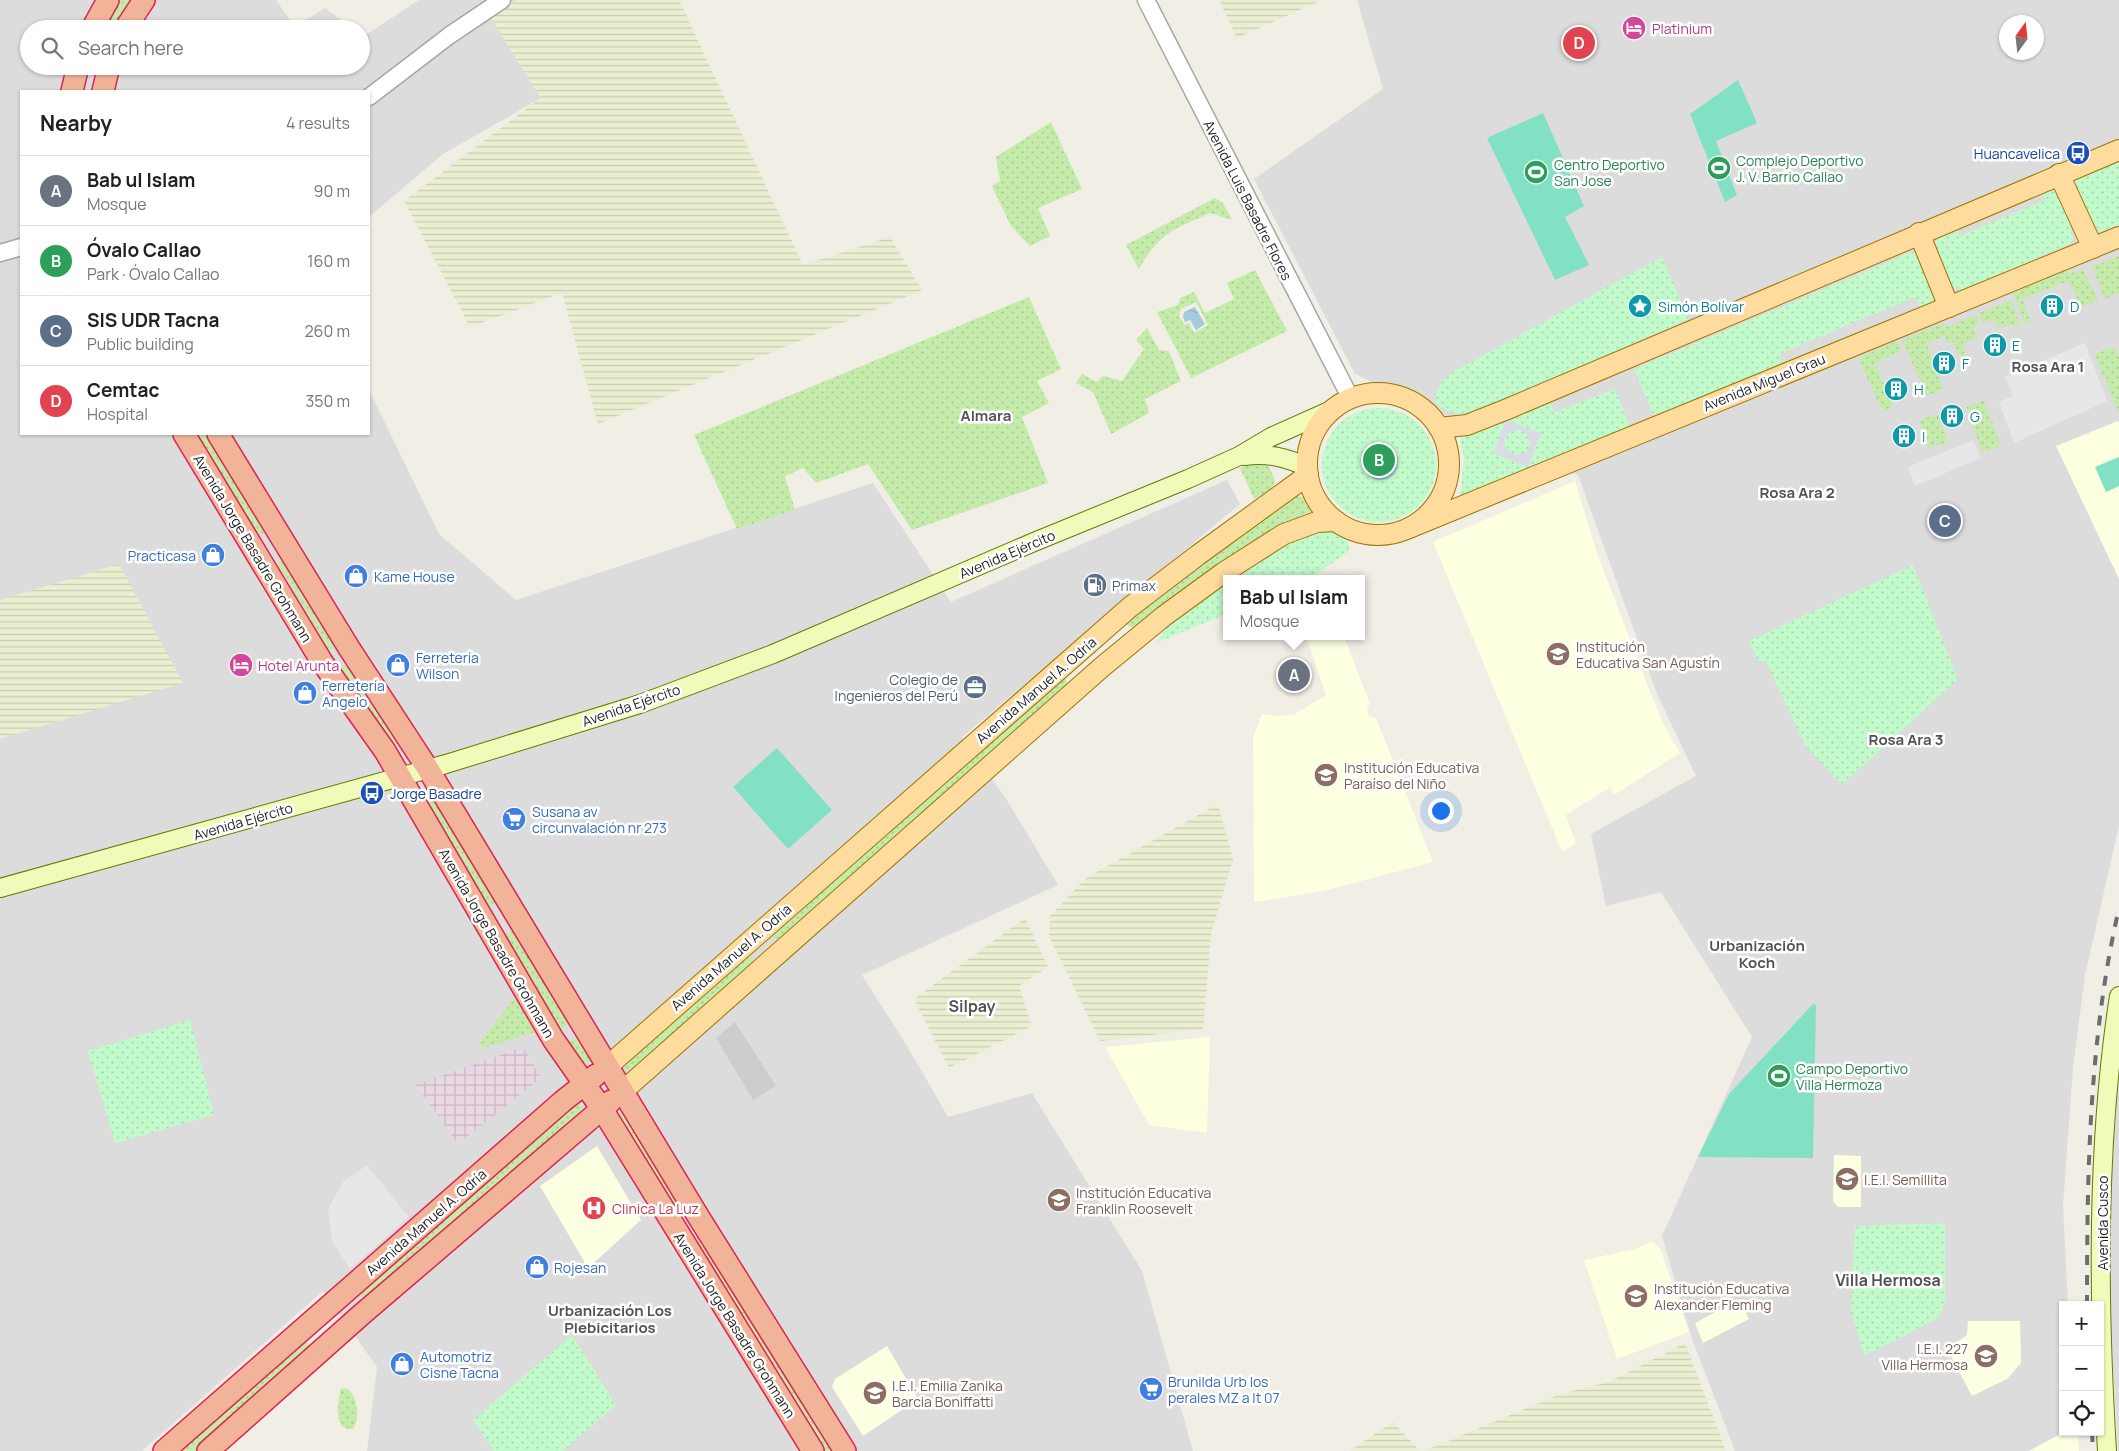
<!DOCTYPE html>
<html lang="en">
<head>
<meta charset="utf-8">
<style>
	body { margin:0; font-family:Manrope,sans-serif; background:#f6f6f6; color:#222 }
	.controls { position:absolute; right:15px; bottom:15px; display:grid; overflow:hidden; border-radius:0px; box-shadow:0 1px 4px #0004 }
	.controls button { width:45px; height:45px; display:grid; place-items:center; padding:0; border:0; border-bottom:1px solid #e0e0e0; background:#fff; color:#222; font:25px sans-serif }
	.compass { position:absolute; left:1999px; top:15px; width:45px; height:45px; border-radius:50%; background:#fff; box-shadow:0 1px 4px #0004; rotate:15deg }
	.you { position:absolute; left:1440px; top:810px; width:18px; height:18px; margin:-12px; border:4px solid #fff; border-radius:50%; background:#1a73e8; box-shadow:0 0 0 8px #1a73e833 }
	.badge { display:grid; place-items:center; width:32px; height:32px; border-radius:50%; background:#cf1200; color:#fff; font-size:16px; font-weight:700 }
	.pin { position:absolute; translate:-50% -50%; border:2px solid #fff; box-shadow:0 1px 5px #0006 }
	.popup { position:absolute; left:1223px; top:575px; width:142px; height:65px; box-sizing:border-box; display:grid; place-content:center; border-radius:0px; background:#fff; filter:drop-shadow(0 1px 4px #0005); font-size:16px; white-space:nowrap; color:#767676 }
	.popup b { font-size:19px; color:#222 }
	.popup::after { content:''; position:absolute; left:50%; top:100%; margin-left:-10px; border:10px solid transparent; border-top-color:#fff }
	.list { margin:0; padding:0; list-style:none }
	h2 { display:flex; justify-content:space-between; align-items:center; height:65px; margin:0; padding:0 20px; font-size:21px }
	h2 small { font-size:16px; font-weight:400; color:#767676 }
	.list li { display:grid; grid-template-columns:32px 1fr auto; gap:15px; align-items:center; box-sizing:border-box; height:70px; padding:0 20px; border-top:1px solid #e0e0e0 }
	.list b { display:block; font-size:19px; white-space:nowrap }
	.list p { margin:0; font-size:16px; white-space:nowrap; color:#767676 }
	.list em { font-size:16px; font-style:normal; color:#767676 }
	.icon { flex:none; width:28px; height:28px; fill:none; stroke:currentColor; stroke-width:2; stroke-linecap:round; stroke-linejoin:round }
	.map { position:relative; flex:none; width:2119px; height:1451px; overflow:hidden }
	.search { position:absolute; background:#fff; box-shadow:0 1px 4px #0004; left:20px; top:20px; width:350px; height:55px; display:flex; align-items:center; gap:12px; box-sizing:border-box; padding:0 18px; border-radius:28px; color:#767676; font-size:19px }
	.panel { position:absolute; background:#fff; box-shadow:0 1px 4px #0004; left:20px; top:90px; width:350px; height:345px; border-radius:0px }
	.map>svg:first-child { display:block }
	.residential { fill:#dddcdc; fill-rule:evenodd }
	.industrial { fill:url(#industrial-grid) }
	.education { fill:#fcffe0 }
	.religious { fill:#cdcdcd }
	.farmland { fill:url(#farmland-rules) }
	.grass { fill:url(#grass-dots); fill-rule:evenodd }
	.park { fill:url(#park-dots) }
	.pitch { fill:#82e0c4 }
	.parking { fill:#e7e7e7 }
	.plaza { fill:#dbdae6; fill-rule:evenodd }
	.water { fill:url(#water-ripples) }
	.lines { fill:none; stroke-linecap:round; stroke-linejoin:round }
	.tertiary-casing { stroke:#a6a6a6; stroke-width:19 }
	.secondary-casing { stroke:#627903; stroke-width:20 }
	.primary-casing { stroke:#9b7500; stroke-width:22 }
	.trunk-casing { stroke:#de2352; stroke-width:24 }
	.tertiary { stroke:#fff; stroke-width:16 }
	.secondary { stroke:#f1fbb9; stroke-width:18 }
	.primary { stroke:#fddc9d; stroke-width:20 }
	.trunk { stroke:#f2b499; stroke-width:21 }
	.rail { stroke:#6d6d6d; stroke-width:4; stroke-dasharray:10 10; stroke-linecap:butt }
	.labels { text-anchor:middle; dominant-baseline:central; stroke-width:5; stroke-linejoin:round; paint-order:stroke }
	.hotel-label { font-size:14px; fill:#b23c85; stroke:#fff; text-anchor:start }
	.transit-label { font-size:14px; fill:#164399; stroke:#fff; text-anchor:end }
	.leisure-label { font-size:14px; fill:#27864d; stroke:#fff; text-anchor:start }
	.street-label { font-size:14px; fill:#1f1f1f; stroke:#fff }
	.culture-label { font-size:14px; fill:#0d838f; stroke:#fff; text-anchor:start }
	.shop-label { font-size:14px; fill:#366cbe; stroke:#fff; text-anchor:start }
	.service-label { font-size:14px; fill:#4e5e75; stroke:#fff; text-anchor:start }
	.education-label { font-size:14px; fill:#785e54; stroke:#fff; text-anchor:start }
	.health-label { font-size:14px; fill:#be3a42; stroke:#fff; text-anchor:start }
	.neighbourhood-label { font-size:15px; font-weight:bold; fill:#525252; stroke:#fff }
	.quarter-label { font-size:16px; font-weight:bold; fill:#525252; stroke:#fff }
</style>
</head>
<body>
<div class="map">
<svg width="2119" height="1451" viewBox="0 0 2119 1451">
	<defs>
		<pattern id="industrial-grid" width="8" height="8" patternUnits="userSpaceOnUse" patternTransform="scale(1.25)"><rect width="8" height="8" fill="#e9d7e4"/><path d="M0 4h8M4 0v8" fill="none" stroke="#c7b8c3"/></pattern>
		<pattern id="farmland-rules" width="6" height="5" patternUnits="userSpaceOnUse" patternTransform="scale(1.25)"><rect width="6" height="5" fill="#eaefd1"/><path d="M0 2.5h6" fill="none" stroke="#c8ccb3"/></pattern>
		<pattern id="grass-dots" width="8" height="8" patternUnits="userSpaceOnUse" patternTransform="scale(1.25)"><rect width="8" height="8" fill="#c5ebab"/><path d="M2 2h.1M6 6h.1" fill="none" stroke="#a9c993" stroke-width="1.8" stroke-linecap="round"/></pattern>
		<pattern id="park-dots" width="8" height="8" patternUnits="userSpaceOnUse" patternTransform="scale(1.25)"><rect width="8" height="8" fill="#c2facc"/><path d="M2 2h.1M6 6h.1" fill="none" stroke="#a6d6af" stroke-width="1.8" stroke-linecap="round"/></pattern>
		<pattern id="water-ripples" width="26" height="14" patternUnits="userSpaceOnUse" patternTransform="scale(1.25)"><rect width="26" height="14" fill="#a5ccde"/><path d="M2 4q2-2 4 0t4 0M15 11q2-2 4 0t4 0" fill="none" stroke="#8eafbe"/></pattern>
	</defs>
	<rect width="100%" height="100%" fill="#f0eee5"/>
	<!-- residential -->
	<g class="residential">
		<polygon points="0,0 276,0 295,27 325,8 354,29 29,29 29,66 361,66 361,34 364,36 419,0 516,0 490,16 541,98 443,154 369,217 369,91 21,91 21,434 369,434 369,390 439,534 516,600 873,483 951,602 1227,480 1240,504 962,737 1005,797 1058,885 862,975 910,1051 948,1117 1032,1093 1142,1271 1193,1451 367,1451 377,1367 323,1291 142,1451 0,1451"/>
		<path d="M1357,0H2119V826L2085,975L2073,1068L2063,1205L2068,1305H2063V1432H2075L2076,1451H1735L1692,1339L1662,1236L1752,1037L1661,892L1606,906L1591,834L1696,776L1657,694L1578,475L1355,374L1254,179L1383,89ZM2006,22H2036V52H2006Z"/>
		<polygon points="2119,1056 2119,1451 2118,1451 2109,1295 2110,1122"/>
	</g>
	<!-- industrial -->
	<polygon class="industrial" points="523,1047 541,1078 458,1144 416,1085"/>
	<!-- education -->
	<g class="education">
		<polygon points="2118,421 2119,423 2119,579 2056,446"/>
		<polygon points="1575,481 1597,553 1650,692 1666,729 1680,753 1614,795 1610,787 1566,815 1576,844 1562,852 1433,542"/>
		<polygon points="1306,636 1344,636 1370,704 1367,708 1369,716 1376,718 1433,862 1324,891 1254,902 1253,737 1262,714 1279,716 1295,714 1326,695"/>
		<polygon points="1210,1037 1207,1133 1149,1125 1105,1047"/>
		<polygon points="597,1146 641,1220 588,1268 540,1186"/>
		<polygon points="1834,1155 1861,1156 1861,1207 1838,1207 1833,1201"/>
		<polygon points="1652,1241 1660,1248 1689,1332 1617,1359 1584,1260 1635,1249"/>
		<polygon points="1739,1299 1749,1319 1703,1343 1695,1323"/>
		<polygon points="1968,1321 2020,1321 2021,1363 2007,1379 1972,1396 1947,1349 1967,1335"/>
		<polygon points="887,1346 918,1399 863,1436 832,1387 835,1379"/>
		<polygon points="2064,1432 2078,1432 2079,1451 2029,1451"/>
	</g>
	<!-- religious -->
	<polygon class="religious" points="735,1022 776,1086 753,1100 716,1038"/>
	<!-- farmland -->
	<g class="farmland">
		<polygon points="516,0 679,0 803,265 890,237 922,290 598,424 562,293 470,327 404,201 541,98 490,16"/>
		<polygon points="1219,0 1322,0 1237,38"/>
		<polygon points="119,564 183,683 0,739 0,600"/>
		<polygon points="1218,804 1233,859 1211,934 1203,1029 1100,1041 1049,936 1050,916 1086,878"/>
		<polygon points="1025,918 1048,967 1019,986 1032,1026 949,1068 914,999"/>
		<polygon points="1685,1343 1726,1451 1424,1451 1563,1393 1609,1382"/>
		<polygon points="1393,1422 1420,1451 1349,1451"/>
	</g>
	<!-- grass -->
	<g class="grass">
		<polygon points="119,0 131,0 114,29 102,29"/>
		<polygon points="1051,122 1082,189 1038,208 1050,236 1030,246 1011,226 992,186 1000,181 996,157"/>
		<path d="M1215,198L1223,203L1232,220L1210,213C1173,230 1160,232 1139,269L1126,245Z"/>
		<polygon points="2119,256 2119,293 2105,299 2092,267"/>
		<polygon points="2067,269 2069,274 2083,269 2098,300 2081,307 2069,281 2022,299 2031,322 2025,325 2014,295 2015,290"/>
		<path d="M1255,270L1287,331L1191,378L1157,312L1178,305L1180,298L1194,292L1205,313L1234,299L1227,283ZM1196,302L1208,325L1194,333L1189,323L1184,325L1179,316L1181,309Z"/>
		<polygon points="1029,297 1061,369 1037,381 1049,403 1022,417 1048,483 912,530 868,464 816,483 803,468 785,476 795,510 737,529 694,435"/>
		<polygon points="2011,300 2021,327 2012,325 1999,328 1993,320 1983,323 1979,313"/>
		<polygon points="1976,315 1979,324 1974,327 1977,338 1963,343 1966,357 1960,357 1953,342 1948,343 1944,336 1927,344 1943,389 1927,396 1902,340 1944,323 1947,327"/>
		<polygon points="1147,328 1159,350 1169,351 1181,381 1145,399 1149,413 1111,434 1093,392 1076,383 1082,374 1097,382 1103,376 1122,381 1144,349 1136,340"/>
		<polygon points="1897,341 1901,351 1875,363 1893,408 1883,412 1858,358"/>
		<polygon points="2114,347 2119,357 2119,413 2094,354"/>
		<polygon points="1984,400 2001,446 1982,452 1966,407"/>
		<polygon points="1938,414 1948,442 1929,448 1920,420"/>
		<polygon points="194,434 209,434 266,526 263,534 257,534"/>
		<path d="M1254,461C1268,462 1272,469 1275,483L1270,490L1254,499L1240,468Z"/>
		<polygon points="1296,496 1305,497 1315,512 1314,516 1135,628 1128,626 1126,623 1130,615"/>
		<polygon points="282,560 289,564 339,648 332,650 328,648 279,565 279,561"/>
		<polygon points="349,663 398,742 394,746 388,744 341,670 343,665"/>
		<polygon points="1062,678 1066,680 1068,685 780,939 772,937 773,930"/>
		<polygon points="429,795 435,799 495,896 494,904 490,907 484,903 425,802 425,796"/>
		<polygon points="512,932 516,935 567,1020 567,1025 561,1029 556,1026 505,937 506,933"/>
		<polygon points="746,954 751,956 753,961 750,966 631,1071 627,1071 623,1066"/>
		<polygon points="518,997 539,1031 481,1049 480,1042 515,998"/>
		<polygon points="570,1039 576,1039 581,1042 591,1060 586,1067 581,1066 569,1044"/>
		<polygon points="574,1099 584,1108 368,1301 359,1293"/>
		<polygon points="621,1112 626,1115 686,1213 682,1222 616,1116"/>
		<polygon points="701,1237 836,1451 822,1451 696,1249 696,1241"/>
		<polygon points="303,1339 311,1346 200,1451 179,1451"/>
		<path d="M341,1388L348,1389C358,1398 360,1417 353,1429C332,1431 338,1401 341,1388Z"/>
	</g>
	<!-- park -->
	<g class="park">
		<polygon points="2119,159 2119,224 2100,232 2095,231 2072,184 2074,180"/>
		<path d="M2046,190C2050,190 2054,190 2057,194C2065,203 2075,232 2072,243L1965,290L1953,288L1935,246L1938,236L1956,228L1960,236L2045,200L2042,192Z"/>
		<polygon points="1912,252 1920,257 1936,293 1932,302 1921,308 1915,297 1779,354 1783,365 1655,418 1634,369"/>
		<path d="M1662,257L1689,319L1474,414C1458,415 1448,413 1436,403C1434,389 1442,382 1451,373Z"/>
		<polygon points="1615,389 1630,427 1460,497 1464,460 1460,438 1550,403 1555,412"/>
		<circle cx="1379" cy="465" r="57"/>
		<polygon points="1325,531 1339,534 1348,542 1350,550 1310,579 1234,579 1291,541"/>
		<polygon points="1913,565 1958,679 1842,785 1805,745 1766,661 1758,661 1749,641"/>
		<polygon points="1226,584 1226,614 1156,643 1167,627"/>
		<polygon points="190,1020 214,1115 115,1143 88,1051"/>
		<polygon points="1945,1223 1945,1300 1942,1311 1935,1320 1864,1356 1851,1310 1855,1226"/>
		<polygon points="572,1335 616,1405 563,1451 494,1451 473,1420"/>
	</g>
	<!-- pitch -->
	<g class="pitch">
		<polygon points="1738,80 1757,123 1716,141 1737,195 1725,202 1690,114"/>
		<polygon points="1543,113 1584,206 1565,217 1589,265 1555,280 1487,138"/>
		<polygon points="2119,457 2119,486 2106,492 2095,467"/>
		<polygon points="777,748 832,810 788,849 733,787"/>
		<polygon points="1813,1004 1816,1005 1813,1158 1698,1157 1729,1094"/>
	</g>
	<!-- parking -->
	<g class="parking">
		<polygon points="2085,343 2107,401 2014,443 1999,402 2013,396 2005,377"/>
		<polygon points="1973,440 1981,458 1915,486 1908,467"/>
		<polygon points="367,1165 409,1217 350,1269 332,1241 328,1209 343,1182"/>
	</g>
	<!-- plaza -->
	<path class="plaza" d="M1506,420L1541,433L1528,467L1493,453ZM1519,429L1527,434L1530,443L1526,453L1514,455L1505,448L1504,439L1509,432Z"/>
	<!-- water -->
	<g class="water">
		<polygon points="1195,307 1205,324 1196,330 1190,320 1185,322 1183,317 1184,312"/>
		<circle cx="1381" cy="463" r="17"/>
	</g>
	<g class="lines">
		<!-- tertiary casing -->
		<g class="tertiary-casing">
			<g id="tertiary">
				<polyline points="1146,0 1351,399"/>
				<polyline points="369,97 450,35 502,0"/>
				<polyline points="0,253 21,247"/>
			</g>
		</g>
		<!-- secondary casing -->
		<g class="secondary-casing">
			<g id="secondary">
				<path d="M1244,456C1268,453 1285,457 1307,467"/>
				<polyline points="0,888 446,764 640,704 773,654 1034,542 1188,479 1239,456 1271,437 1336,408"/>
				<path d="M2107,1451C2098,1300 2096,1145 2119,996"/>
			</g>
		</g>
		<!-- primary casing -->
		<g class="primary-casing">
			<g id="primary">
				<polyline points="2059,174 2093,248"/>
				<polyline points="1919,233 1949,307"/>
				<circle cx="1378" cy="464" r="71"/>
				<polyline points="1439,428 1467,425 1505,410 2119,150"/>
				<polyline points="1409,528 2119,237"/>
				<polyline points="608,1066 1130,607 1198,555 1308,475"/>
				<polyline points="623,1091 1102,667 1164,616 1223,573 1284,534 1317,522 1336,521"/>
			</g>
		</g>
		<!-- trunk casing -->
		<g class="trunk-casing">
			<g id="trunk">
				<polyline points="92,29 108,0"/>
				<polyline points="125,29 144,0"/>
				<polyline points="72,91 78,66"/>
				<polyline points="103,91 109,66"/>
				<polyline points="184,434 322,662 385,751 553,1039 602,1109 813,1451"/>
				<polyline points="218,434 349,648 428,769 698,1216 845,1451"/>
				<polyline points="164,1451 563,1101 596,1075"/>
				<polyline points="208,1451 361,1315 611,1101"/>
			</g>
		</g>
		<!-- tertiary -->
		<use href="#tertiary" class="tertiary"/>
		<!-- secondary -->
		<use href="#secondary" class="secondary"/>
		<!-- primary -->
		<use href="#primary" class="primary"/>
		<!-- trunk -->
		<use href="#trunk" class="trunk"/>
		<!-- rail -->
		<g class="rail">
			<path d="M2087,1305C2087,1172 2089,1038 2119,908"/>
			<polyline points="2092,1432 2093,1451"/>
		</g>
	</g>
	<!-- icons -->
	<defs>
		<g id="hotel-disc" transform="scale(1.25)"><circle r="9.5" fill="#d1479c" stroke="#fff"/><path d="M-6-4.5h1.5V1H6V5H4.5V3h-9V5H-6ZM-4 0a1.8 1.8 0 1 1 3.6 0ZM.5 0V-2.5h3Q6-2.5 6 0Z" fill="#fff"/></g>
		<g id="bus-disc" transform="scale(1.25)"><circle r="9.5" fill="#1a4fb4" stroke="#fff"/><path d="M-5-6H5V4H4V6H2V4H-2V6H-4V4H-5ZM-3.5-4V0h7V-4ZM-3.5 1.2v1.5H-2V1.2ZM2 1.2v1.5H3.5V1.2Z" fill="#fff"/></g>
		<g id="stadium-disc" transform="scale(1.25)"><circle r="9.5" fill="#2e9e5b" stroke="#fff"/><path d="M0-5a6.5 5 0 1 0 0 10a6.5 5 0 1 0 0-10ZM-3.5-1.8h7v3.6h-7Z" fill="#fff"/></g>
		<g id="sight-disc" transform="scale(1.25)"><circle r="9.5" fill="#0f9aa8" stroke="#fff"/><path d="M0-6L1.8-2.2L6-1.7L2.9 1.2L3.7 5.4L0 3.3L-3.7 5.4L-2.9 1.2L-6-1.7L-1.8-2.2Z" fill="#fff"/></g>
		<g id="building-disc" transform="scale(1.25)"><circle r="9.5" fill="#0f9aa8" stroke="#fff"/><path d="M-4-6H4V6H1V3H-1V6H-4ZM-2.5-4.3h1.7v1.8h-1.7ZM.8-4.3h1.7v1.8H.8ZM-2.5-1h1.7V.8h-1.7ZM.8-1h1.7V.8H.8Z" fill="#fff"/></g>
		<g id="shop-disc" transform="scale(1.25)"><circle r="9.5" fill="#3f7fe0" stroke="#fff"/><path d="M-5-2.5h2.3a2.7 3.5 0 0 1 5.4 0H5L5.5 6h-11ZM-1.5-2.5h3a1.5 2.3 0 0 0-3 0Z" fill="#fff"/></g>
		<g id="fuel-disc" transform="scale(1.25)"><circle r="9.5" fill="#5c6f8a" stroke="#fff"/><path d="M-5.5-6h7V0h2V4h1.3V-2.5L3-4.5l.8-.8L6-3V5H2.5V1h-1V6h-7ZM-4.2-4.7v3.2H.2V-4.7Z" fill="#fff"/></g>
		<g id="school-disc" transform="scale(1.25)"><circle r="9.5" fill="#8d6e63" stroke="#fff"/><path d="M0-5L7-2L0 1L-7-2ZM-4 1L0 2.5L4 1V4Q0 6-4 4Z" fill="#fff"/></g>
		<g id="office-disc" transform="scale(1.25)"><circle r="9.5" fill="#5c6f8a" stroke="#fff"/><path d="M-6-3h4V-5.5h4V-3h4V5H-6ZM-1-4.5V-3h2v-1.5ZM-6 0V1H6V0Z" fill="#fff"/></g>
		<g id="supermarket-disc" transform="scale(1.25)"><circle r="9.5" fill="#3f7fe0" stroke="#fff"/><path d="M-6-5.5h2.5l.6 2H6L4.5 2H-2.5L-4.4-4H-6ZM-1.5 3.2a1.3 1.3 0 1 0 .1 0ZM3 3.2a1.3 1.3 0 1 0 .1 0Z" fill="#fff"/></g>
		<g id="hospital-disc" transform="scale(1.25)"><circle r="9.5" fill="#e0444e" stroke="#fff"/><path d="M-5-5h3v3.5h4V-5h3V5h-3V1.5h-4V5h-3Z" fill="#fff"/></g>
	</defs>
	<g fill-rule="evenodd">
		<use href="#hotel-disc" x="1634" y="28"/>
		<use href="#bus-disc" x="2078" y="153"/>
		<use href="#stadium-disc" x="1719" y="168"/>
		<use href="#stadium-disc" x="1536" y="172"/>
		<use href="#sight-disc" x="1640" y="306"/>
		<use href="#building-disc" x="2052" y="306"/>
		<use href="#building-disc" x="1995" y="345"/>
		<use href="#building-disc" x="1944" y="363"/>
		<use href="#building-disc" x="1896" y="389"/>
		<use href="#building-disc" x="1952" y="416"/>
		<use href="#building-disc" x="1904" y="436"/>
		<use href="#shop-disc" x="213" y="555"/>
		<use href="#shop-disc" x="356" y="576"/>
		<use href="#fuel-disc" x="1095" y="585"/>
		<use href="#school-disc" x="1558" y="654"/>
		<use href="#hotel-disc" x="241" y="665"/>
		<use href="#shop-disc" x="398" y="665"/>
		<use href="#office-disc" x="975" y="687"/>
		<use href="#shop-disc" x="305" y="693"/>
		<use href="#school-disc" x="1326" y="775"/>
		<use href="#bus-disc" x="372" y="793"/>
		<use href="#supermarket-disc" x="514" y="819"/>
		<use href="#stadium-disc" x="1779" y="1076"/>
		<use href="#school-disc" x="1847" y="1179"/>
		<use href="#school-disc" x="1059" y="1200"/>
		<use href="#hospital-disc" x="594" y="1208"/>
		<use href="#shop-disc" x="537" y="1267"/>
		<use href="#school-disc" x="1636" y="1296"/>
		<use href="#school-disc" x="1986" y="1356"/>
		<use href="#shop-disc" x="402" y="1364"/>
		<use href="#supermarket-disc" x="1151" y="1389"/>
		<use href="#school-disc" x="875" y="1393"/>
	</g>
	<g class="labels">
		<!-- hotel labels -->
		<g class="hotel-label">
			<text x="1652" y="28">Platinium</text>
			<text x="258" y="665">Hotel Arunta</text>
		</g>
		<!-- transit labels -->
		<g class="transit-label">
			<text x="2060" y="153">Huancavelica</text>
			<text x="390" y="793" text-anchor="start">Jorge Basadre</text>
		</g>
		<!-- leisure labels -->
		<g class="leisure-label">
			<text x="1736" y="160">Complejo Deportivo<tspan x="1736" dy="16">J. V. Barrio Callao</tspan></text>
			<text x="1554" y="164">Centro Deportivo<tspan x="1554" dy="16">San Jose</tspan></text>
			<text x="1796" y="1068">Campo Deportivo<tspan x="1796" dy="16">Villa Hermoza</tspan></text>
		</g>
		<!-- street labels -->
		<g class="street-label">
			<text transform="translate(1248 200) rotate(63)">Avenida Luis Basadre Flores</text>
			<text transform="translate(1764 382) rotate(-22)">Avenida Miguel Grau</text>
			<text transform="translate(253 548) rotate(59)">Avenida Jorge Basadre Grohmann</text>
			<text transform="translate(1007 554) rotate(-23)">Avenida Ejército</text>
			<text transform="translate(1036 690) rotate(-41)">Avenida Manuel A. Odría</text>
			<text transform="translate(631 705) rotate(-19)">Avenida Ejército</text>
			<text transform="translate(243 821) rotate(-16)">Avenida Ejército</text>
			<text transform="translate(497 943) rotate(60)">Avenida Jorge Basadre Grohmann</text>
			<text transform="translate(731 957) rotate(-41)">Avenida Manuel A. Odría</text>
			<text transform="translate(426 1222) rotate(-41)">Avenida Manuel A. Odría</text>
			<text transform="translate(2102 1223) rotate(-90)">Avenida Cusco</text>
			<text transform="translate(735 1325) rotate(58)">Avenida Jorge Basadre Grohmann</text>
		</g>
		<!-- culture labels -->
		<g class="culture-label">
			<text x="1658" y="306">Simón Bolívar</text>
			<text x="2070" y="306">D</text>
			<text x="2012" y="345">E</text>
			<text x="1962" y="363">F</text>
			<text x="1914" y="389">H</text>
			<text x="1970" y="416">G</text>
			<text x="1922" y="436">I</text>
		</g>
		<!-- shop labels -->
		<g class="shop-label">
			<text x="196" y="555" text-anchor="end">Practicasa</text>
			<text x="374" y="576">Kame House</text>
			<text x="416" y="657">Ferretería<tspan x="416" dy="16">Wilson</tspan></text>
			<text x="322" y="685">Ferretería<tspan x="322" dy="16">Angelo</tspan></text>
			<text x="532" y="811">Susana av<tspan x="532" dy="16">circunvalación nr 273</tspan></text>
			<text x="554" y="1267">Rojesan</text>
			<text x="420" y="1356">Automotriz<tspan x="420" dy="16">Cisne Tacna</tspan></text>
			<text x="1168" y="1381">Brunilda Urb los<tspan x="1168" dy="16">perales MZ a lt 07</tspan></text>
		</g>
		<!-- service labels -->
		<g class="service-label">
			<text x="1112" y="585">Primax</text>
			<text x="958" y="679" text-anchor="end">Colegio de<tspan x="958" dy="16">Ingenieros del Perú</tspan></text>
		</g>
		<!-- education labels -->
		<g class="education-label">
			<text x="1576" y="646">Institución<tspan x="1576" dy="16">Educativa San Agustín</tspan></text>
			<text x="1344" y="767">Institución Educativa<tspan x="1344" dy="16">Paraíso del Niño</tspan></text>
			<text x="1864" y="1179">I.E.I. Semillita</text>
			<text x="1076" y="1192">Institución Educativa<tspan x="1076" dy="16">Franklin Roosevelt</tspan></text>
			<text x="1654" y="1288">Institución Educativa<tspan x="1654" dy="16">Alexander Fleming</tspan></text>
			<text x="1968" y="1348" text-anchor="end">I.E.I. 227<tspan x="1968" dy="16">Villa Hermosa</tspan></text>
			<text x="892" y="1385">I.E.I. Emilia Zanika<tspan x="892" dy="16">Barcia Boniffatti</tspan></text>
		</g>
		<!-- health labels -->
		<g class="health-label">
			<text x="612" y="1208">Clinica La Luz</text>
		</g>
		<!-- neighbourhood labels -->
		<g class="neighbourhood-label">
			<text x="2048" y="366">Rosa Ara 1</text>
			<text x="986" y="415">Almara</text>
			<text x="1797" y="492">Rosa Ara 2</text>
			<text x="1906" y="739">Rosa Ara 3</text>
			<text x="1757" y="945">Urbanización<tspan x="1757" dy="17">Koch</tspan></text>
			<text x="610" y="1310">Urbanización Los<tspan x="610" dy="17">Plebicitarios</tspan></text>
		</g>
		<!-- quarter labels -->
		<g class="quarter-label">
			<text x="972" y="1006">Silpay</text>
			<text x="1888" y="1280">Villa Hermosa</text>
		</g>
	</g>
</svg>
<div class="controls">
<button>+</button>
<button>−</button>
<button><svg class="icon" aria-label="locate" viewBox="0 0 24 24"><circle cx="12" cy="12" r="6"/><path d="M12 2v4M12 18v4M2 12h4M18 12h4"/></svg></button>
</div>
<svg class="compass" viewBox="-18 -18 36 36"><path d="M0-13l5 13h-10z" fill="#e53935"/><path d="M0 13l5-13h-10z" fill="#767676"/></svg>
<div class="you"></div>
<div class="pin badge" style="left:1294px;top:675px;background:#6b7280">A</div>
<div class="popup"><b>Bab ul Islam</b>Mosque</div>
<div class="pin badge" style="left:1379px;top:460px;background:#2e9e5b">B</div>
<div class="pin badge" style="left:1945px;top:521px;background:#5c6f8a">C</div>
<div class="pin badge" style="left:1579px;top:43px;background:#e0444e">D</div>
<div class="search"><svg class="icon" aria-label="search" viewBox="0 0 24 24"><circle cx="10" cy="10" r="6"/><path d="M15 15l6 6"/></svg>Search here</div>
<section class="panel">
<h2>Nearby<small>4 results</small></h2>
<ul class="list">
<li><span class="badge" style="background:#6b7280">A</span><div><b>Bab ul Islam</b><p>Mosque</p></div><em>90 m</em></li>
<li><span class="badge" style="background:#2e9e5b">B</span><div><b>Óvalo Callao</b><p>Park · Óvalo Callao</p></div><em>160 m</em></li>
<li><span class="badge" style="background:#5c6f8a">C</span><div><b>SIS UDR Tacna</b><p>Public building</p></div><em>260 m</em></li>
<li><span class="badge" style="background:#e0444e">D</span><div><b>Cemtac</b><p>Hospital</p></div><em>350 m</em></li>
</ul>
</section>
</div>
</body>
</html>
